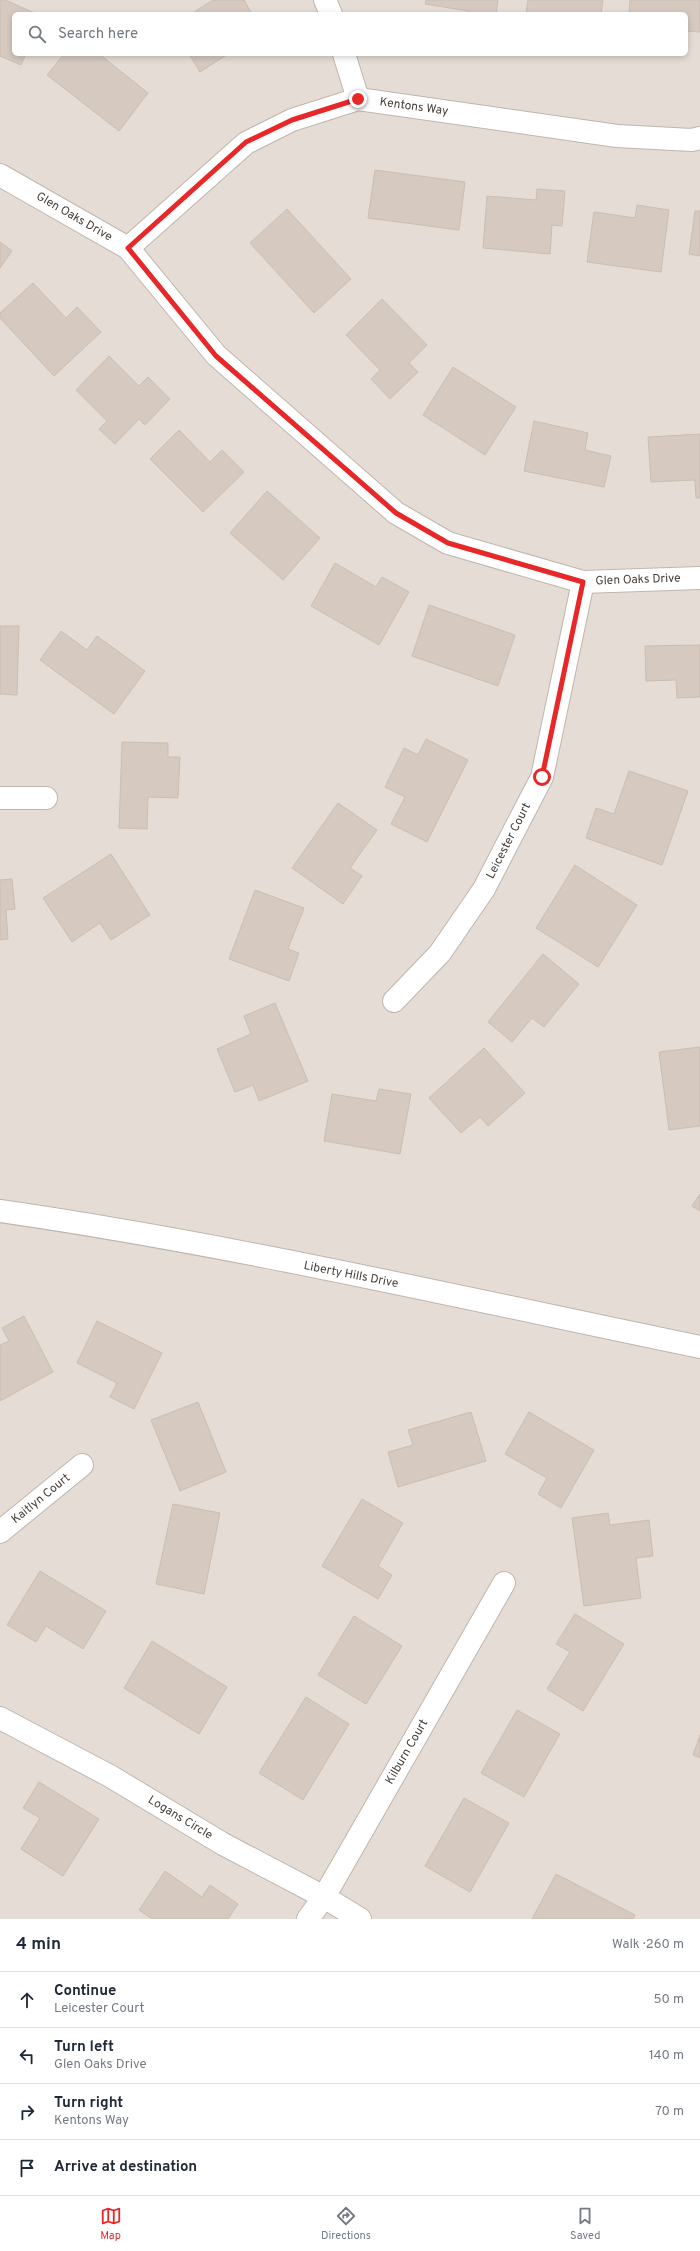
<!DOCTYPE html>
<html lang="en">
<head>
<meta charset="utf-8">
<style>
	body { margin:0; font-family:Overpass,sans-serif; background:#f6f6f7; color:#1f2937 }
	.stop { position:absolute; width:12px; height:12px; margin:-9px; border:3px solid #e82729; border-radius:50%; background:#fff }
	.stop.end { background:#e82729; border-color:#fff; box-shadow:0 1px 4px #0008 }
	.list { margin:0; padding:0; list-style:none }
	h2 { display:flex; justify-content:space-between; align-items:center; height:52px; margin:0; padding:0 16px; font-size:17px }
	h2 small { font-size:13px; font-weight:400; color:#747a83 }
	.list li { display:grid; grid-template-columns:26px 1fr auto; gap:12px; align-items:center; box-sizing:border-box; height:56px; padding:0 16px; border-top:1px solid #e0e1e3 }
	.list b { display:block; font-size:15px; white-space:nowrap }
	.list p { margin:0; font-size:13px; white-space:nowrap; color:#747a83 }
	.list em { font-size:13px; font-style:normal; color:#747a83 }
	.icon { flex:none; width:22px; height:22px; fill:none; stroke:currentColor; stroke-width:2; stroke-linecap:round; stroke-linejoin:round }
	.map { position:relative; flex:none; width:700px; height:1919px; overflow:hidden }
	.search { position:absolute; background:#fff; box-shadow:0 2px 6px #0003; left:12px; right:12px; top:12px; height:44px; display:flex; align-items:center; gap:10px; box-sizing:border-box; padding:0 14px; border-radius:6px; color:#747a83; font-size:15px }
	.sheet { height:276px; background:#fff }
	nav { display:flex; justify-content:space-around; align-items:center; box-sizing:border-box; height:56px; border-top:1px solid #e0e1e3; background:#fff; font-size:11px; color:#747a83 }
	nav a { display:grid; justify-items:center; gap:2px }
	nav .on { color:#e82729 }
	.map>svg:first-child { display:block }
	.residential { fill:#e5ddd5; fill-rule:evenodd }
	.building { fill:#d5c9c0; stroke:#ccbdb0 }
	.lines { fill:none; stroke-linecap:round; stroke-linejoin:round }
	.street-casing { stroke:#bfb5ad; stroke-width:24 }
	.street { stroke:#fff; stroke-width:22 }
	.route { stroke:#e82729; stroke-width:5 }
	.labels { text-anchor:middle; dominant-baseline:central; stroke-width:3; stroke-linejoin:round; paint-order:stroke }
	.street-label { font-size:12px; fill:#443c36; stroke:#fff }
</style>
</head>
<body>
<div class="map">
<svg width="700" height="1919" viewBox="0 0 700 1919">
	<rect width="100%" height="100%" fill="#f2ece6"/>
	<!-- residential -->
	<path class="residential" d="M0,0H700V1919H0ZM14,14H686V54H14Z"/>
	<!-- building -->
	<g class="building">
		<polygon points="0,0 5,0 37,14 14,14 14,54 26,54 21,65 0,56"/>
		<polygon points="213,0 244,0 252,14 191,14"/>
		<polygon points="426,0 498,0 496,14 467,14 468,11 425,4"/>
		<polygon points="528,0 603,0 601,14 526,13"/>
		<polygon points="630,0 700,0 700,32 686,31 686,14 629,14"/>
		<polygon points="64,54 99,54 148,93 119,131 47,75"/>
		<polygon points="189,54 228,54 200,72"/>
		<polygon points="375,170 465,182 459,230 368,218"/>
		<polygon points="537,189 565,191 562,226 552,225 550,254 483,248 487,196 536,200"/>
		<polygon points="637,205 669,210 661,272 587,262 594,212 635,218"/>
		<polygon points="287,209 351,279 314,313 250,243"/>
		<polygon points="695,211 700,211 700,256 689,254"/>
		<polygon points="0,242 12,251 0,268"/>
		<polygon points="33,283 66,318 77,307 101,332 54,376 0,318 0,313"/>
		<polygon points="382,299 427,345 409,363 418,372 390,399 371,379 380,370 346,335"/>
		<polygon points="109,356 139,386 148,377 170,399 145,425 139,419 115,444 99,429 107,421 76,390"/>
		<polygon points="453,367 516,407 485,455 423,415"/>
		<polygon points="534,421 588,433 585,450 611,456 604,487 524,471"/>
		<polygon points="179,430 210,462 222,450 244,472 203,512 150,459"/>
		<polygon points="700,434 700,498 696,498 695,480 651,482 648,437"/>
		<polygon points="267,491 320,538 283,580 230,533"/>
		<polygon points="335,563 376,587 382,577 409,592 379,645 311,606"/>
		<polygon points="429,605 515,635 498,686 412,656"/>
		<polygon points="0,626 19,626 17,695 0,694"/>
		<polygon points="61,631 87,650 97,636 145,671 114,714 40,660"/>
		<polygon points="700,645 700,697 677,698 676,680 646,681 645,646"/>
		<polygon points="426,739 468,760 427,842 391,824 405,797 385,787 404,748 418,755"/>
		<polygon points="122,742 168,743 168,757 180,757 178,798 148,797 147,829 119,828"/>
		<polygon points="629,771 688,791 662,865 586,838 596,808 614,814"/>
		<polygon points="338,803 377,830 350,868 362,876 343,904 292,868"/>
		<polygon points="111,854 150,915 111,940 100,923 72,942 43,898"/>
		<polygon points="575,865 637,905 598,967 536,928"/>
		<polygon points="12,879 15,909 6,910 8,939 0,940 0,880"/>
		<polygon points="255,890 304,908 288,949 299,953 289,981 229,959"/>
		<polygon points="543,954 579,984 544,1027 532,1018 512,1042 488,1022"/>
		<polygon points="275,1003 308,1081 259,1101 253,1085 235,1092 217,1049 251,1034 244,1016"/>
		<polygon points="700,1047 700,1126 669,1130 659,1052"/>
		<polygon points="484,1048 525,1093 488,1126 480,1117 461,1133 429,1098"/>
		<polygon points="379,1089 411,1094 400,1154 324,1141 332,1094 376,1101"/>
		<polygon points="700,1194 700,1211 692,1206"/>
		<polygon points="24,1316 53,1372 0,1401 0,1345 9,1341 2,1328"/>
		<polygon points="97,1321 162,1353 134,1409 110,1397 117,1383 77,1363"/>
		<polygon points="198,1402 226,1472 180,1491 151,1420"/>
		<polygon points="471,1412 486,1461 398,1487 388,1452 413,1445 408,1430"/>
		<polygon points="529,1412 594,1450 561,1508 538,1494 547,1478 505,1454"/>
		<polygon points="362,1499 403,1523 378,1566 392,1575 378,1599 322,1566"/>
		<polygon points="173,1504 220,1513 204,1594 156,1584"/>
		<polygon points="608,1513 610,1525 649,1520 653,1556 636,1558 641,1598 584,1606 572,1518"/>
		<polygon points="40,1571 106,1611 83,1649 46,1626 36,1642 7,1625"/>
		<polygon points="575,1614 624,1644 583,1711 547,1689 570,1652 556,1644"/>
		<polygon points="354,1616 402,1646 366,1704 318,1675"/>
		<polygon points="152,1641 227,1687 199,1734 124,1688"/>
		<polygon points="306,1697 349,1724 303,1800 259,1773"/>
		<polygon points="517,1710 560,1734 524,1797 481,1773"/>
		<polygon points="700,1735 700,1758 693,1755"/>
		<polygon points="39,1782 99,1819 63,1876 21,1849 40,1818 23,1808"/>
		<polygon points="464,1798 509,1823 470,1892 425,1866"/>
		<polygon points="165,1871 202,1897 210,1885 238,1904 228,1919 152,1919 139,1910"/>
		<polygon points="556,1874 635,1915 633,1919 532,1919"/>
	</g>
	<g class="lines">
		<!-- street casing -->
		<g class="street-casing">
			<g id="street">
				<polyline points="325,0 331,14"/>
				<polyline points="344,54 358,99"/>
				<polyline points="0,175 128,248 216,355 396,513 448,543 583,582 700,578"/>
				<polyline points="128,248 246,143 292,120 358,99 617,136 692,140 700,138"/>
				<polyline points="0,798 46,798"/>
				<polyline points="394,1001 440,953 484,889 542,777 583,582"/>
				<path d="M0,1211C235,1245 467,1299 700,1347"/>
				<polyline points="0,1532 82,1465"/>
				<polyline points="0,1718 110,1776 223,1844 324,1897 360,1919"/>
				<polyline points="308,1919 324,1897 504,1583"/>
			</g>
		</g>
		<!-- street -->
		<use href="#street" class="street"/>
	</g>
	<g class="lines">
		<!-- route -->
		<polyline class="route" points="358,99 292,120 246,142 128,248 216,356 396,513 448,543 583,582 542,777"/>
	</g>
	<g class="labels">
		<!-- street labels -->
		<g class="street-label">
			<text transform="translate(414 107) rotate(8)">Kentons Way</text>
			<text transform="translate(74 217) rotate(30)">Glen Oaks Drive</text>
			<text transform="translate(638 580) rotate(-2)">Glen Oaks Drive</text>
			<text transform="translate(509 841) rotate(-63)">Leicester Court</text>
			<text transform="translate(351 1275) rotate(11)">Liberty Hills Drive</text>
			<text transform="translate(41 1499) rotate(-39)">Kaitlyn Court</text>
			<text transform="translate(407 1752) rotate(-60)">Kilburn Court</text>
			<text transform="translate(180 1818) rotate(31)">Logans Circle</text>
		</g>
	</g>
</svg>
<div class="stop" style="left:542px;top:777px"></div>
<div class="stop end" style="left:358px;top:99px"></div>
<div class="search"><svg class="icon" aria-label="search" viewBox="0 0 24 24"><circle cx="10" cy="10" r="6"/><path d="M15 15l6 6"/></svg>Search here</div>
</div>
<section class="sheet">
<h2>4 min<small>Walk · 260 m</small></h2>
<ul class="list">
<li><svg class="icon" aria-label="ahead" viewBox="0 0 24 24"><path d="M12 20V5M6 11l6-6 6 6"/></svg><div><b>Continue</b><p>Leicester Court</p></div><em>50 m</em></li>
<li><svg class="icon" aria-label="left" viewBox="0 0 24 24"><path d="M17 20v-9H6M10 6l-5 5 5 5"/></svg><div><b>Turn left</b><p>Glen Oaks Drive</p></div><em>140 m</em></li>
<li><svg class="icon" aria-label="right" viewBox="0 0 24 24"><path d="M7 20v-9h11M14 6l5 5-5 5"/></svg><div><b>Turn right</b><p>Kentons Way</p></div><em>70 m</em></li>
<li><svg class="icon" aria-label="arrive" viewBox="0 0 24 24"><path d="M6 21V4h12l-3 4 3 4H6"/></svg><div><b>Arrive at destination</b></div></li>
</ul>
</section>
<nav>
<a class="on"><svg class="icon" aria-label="map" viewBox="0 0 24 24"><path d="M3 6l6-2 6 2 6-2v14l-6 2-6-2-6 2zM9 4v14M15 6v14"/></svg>Map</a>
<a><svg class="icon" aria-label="directions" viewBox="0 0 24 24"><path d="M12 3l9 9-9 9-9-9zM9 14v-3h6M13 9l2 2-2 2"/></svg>Directions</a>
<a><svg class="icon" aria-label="saved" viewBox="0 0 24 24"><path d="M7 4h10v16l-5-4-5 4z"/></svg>Saved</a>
</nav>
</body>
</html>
